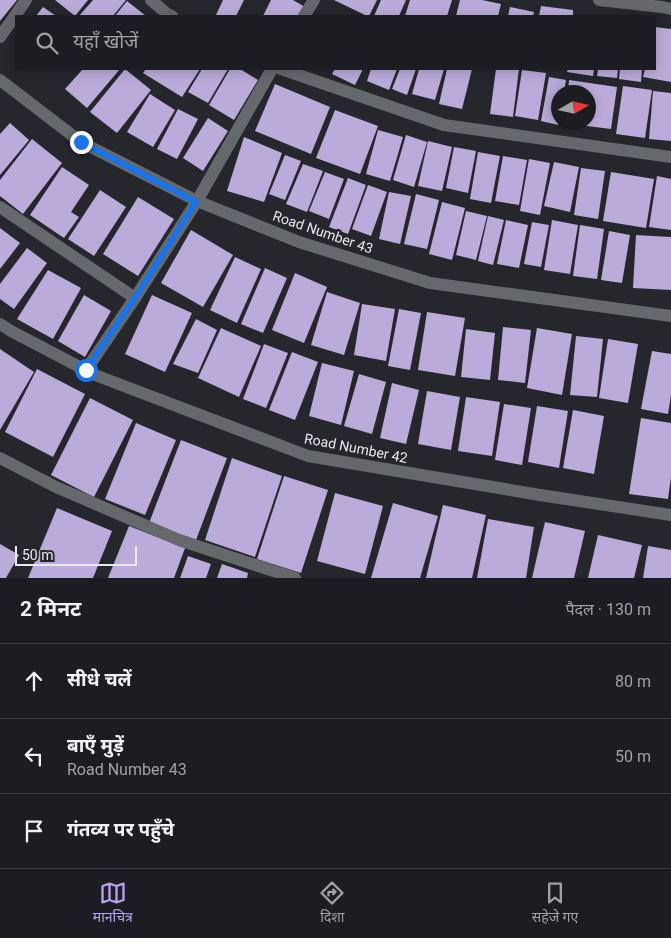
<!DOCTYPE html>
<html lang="hi">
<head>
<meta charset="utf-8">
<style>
	body { margin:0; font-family:Roboto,"Noto Sans Devanagari",sans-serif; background:#25262a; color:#f1f3f6 }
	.compass { position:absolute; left:551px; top:85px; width:45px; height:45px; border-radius:50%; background:#1c1d22; box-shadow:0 2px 12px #0003; rotate:81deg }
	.scale { position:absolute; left:15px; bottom:12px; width:122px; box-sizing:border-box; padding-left:5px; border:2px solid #e8eaee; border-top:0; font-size:14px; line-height:18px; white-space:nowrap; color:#e8eaee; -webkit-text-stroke:4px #25272d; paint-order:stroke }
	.stop { position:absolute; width:15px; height:15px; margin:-11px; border:4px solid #1a73e8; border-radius:50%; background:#fff }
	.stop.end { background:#1a73e8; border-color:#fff; box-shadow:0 1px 5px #0008 }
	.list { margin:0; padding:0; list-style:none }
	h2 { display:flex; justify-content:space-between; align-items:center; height:65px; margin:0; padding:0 20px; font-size:21px }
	h2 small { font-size:16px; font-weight:400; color:#a0a2a5 }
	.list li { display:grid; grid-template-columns:32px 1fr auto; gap:15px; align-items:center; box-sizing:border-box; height:75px; padding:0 20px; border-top:1px solid #3a3b40 }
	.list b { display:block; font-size:19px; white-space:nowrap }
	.list p { margin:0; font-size:16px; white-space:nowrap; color:#a0a2a5 }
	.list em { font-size:16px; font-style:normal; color:#a0a2a5 }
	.icon { flex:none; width:28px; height:28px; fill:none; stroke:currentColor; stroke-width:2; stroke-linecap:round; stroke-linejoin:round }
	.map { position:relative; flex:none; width:671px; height:578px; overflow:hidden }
	.search { position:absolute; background:#1c1d22; box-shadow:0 2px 12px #0003; left:15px; right:15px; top:15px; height:55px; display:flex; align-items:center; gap:12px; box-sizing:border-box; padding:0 18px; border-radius:0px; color:#a0a2a5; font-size:19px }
	.sheet { height:290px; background:#1c1d22 }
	nav { display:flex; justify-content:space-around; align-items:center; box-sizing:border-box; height:70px; border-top:1px solid #3a3b40; background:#1c1d22; font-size:14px; color:#a0a2a5 }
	nav a { display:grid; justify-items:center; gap:2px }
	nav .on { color:#bca0f2 }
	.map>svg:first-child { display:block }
	.building { fill:#bbabda }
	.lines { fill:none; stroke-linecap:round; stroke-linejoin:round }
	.minor { stroke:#66696c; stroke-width:12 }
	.route { stroke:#1a73e8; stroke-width:6 }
	.labels { text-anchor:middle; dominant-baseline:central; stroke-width:5; stroke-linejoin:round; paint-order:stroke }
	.street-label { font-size:14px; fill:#e8eaee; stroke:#25272d }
</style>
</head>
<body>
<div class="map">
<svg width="671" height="578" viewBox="0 0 671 578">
	<rect width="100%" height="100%" fill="#25272d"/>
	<!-- building -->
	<g class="building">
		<polygon points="0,0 17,0 0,21"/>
		<polygon points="55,0 88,0 75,16"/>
		<polygon points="93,0 126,0 113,16 79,16"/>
		<polygon points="223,0 244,0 236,16 219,16 216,15"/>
		<polygon points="271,0 293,0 305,7 300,16 263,16"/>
		<polygon points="334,0 377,0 369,16 367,16"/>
		<polygon points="381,0 406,0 399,16 374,16"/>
		<polygon points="410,0 452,0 447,16 405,16"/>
		<polygon points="460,0 482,0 501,4 498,16 456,16"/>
		<polygon points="127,1 146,16 115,16"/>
		<polygon points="541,6 573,10 573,16 539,16"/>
		<polygon points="43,7 56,16 36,16"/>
		<polygon points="510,7 534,12 533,16 508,16"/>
		<polygon points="655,27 671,29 671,82 643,77 645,69 655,69"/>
		<polygon points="83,69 120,69 87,108 65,89"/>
		<polygon points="125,69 151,90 117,133 90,112"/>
		<polygon points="146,69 200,69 182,97 143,73"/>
		<polygon points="202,69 228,69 208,103 188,92"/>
		<polygon points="230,69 240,69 258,80 234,120 209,105"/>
		<polygon points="335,69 363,69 355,85 332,74"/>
		<polygon points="371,69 397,69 389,90 367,81"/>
		<polygon points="400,69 416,69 407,95 392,89"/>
		<polygon points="419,69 444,69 435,100 412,94"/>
		<polygon points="447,69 472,69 462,109 439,104"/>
		<polygon points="496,69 519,69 513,117 490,114"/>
		<polygon points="568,69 594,69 593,76 567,72"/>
		<polygon points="598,69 618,69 617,78 597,76"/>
		<polygon points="620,69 642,69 641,82 619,79"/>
		<polygon points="522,70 546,73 538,120 515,116"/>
		<polygon points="549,77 566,80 564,92 558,92 558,125 541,121"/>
		<polygon points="569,80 617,87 611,129 571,124 571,122 588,122 588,92 568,92"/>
		<polygon points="275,84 330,107 311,154 255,131"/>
		<polygon points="623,86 652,90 645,138 616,134"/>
		<polygon points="653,91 671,93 671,141 649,139"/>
		<polygon points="150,94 175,110 153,147 127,132"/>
		<polygon points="178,109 198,119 177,159 157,149"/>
		<polygon points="335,110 378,126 360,174 316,158"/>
		<polygon points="208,118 228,131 203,171 183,158"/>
		<polygon points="10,123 29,140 0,175 0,134"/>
		<polygon points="378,130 403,137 390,181 366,174"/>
		<polygon points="406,135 427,142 414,187 393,180"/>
		<polygon points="244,137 282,153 264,202 227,191"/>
		<polygon points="32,139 62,163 23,214 0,196 0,180"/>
		<polygon points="428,141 452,147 442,191 418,186"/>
		<polygon points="454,147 476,151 468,193 446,188"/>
		<polygon points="478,152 500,156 491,203 470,199"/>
		<polygon points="285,155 301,161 285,200 269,194"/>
		<polygon points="503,156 527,160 519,205 495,201"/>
		<polygon points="529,159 550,163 540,215 520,211"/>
		<polygon points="554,162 579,167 570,212 544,206"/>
		<polygon points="303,164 323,171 307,212 286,204"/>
		<polygon points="62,167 89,185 71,212 79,217 64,238 30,215"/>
		<polygon points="581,168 605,171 598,219 574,215"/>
		<polygon points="325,172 344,179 329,219 309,211"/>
		<polygon points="611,172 654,179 646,228 603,221"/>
		<polygon points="657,176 671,179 671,230 649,227"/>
		<polygon points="348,178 366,185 348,234 329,227"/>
		<polygon points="368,185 387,192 371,236 352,229"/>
		<polygon points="100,190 126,207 94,256 68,239"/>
		<polygon points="389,192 411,196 400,244 379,239"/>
		<polygon points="416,194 439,200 427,249 404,244"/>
		<polygon points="138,197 174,219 138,276 103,254"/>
		<polygon points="442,202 465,208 452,260 429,254"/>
		<polygon points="466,211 487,216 476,260 456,255"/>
		<polygon points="488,216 504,220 493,265 478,261"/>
		<polygon points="506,220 528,225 519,268 497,264"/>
		<polygon points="552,220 578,225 570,274 544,270"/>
		<polygon points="532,222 549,225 541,267 524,264"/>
		<polygon points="580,225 604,229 597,279 573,276"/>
		<polygon points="0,228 20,243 0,269"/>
		<polygon points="191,230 233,255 203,307 161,283"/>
		<polygon points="609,231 630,235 622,283 601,280"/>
		<polygon points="636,235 671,237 671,290 633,288"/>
		<polygon points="27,248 47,263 14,309 0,299 0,284"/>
		<polygon points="235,257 261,269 237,323 210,310"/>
		<polygon points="265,268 287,278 263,333 241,324"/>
		<polygon points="48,270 81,288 53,339 17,319"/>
		<polygon points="295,273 327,287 304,343 272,330"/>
		<polygon points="327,292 360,303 344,355 311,345"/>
		<polygon points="84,295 111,311 85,357 58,341"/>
		<polygon points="152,295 192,313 165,372 125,354"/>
		<polygon points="362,304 395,309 386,361 354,355"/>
		<polygon points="399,309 421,313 410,370 388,366"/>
		<polygon points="427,312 465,318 455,376 418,370"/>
		<polygon points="196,319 217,330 198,373 173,364"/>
		<polygon points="503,327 531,330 525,383 498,380"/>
		<polygon points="221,328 261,346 239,397 198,378"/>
		<polygon points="537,328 572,334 562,395 527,388"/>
		<polygon points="466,329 495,333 490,380 461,377"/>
		<polygon points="576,336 603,339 597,397 570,395"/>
		<polygon points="608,339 638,344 628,403 599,398"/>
		<polygon points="264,344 288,353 266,408 243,399"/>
		<polygon points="0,349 34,372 0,430"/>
		<polygon points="652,351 671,354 671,395 668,414 641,409"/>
		<polygon points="292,352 318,362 295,420 269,410"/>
		<polygon points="322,363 354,371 341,425 309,416"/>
		<polygon points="37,369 85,394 53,457 5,432"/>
		<polygon points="359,374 386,382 372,434 344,426"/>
		<polygon points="392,383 419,390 406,444 380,438"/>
		<polygon points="427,391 460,397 451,450 418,444"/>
		<polygon points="466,397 500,402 492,456 458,451"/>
		<polygon points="90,398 133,420 94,497 51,475"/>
		<polygon points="504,404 531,408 522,465 495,460"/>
		<polygon points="537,406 568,411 559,468 528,462"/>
		<polygon points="573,410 604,416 594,474 563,468"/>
		<polygon points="641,418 671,423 671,477 668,499 629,494"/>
		<polygon points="136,423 176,440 145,515 105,499"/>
		<polygon points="181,440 227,458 196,540 149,523"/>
		<polygon points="232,458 282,476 255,557 205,540"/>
		<polygon points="284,476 328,490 301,573 257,559"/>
		<polygon points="335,493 383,506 365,574 317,561"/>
		<polygon points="393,503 438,516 420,578 371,578"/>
		<polygon points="443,505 486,515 472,578 426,578"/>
		<polygon points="57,508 112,531 93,578 28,578"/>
		<polygon points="488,519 534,527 526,578 477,578"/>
		<polygon points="545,522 585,531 574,578 532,578"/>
		<polygon points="129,526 185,548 174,578 108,578"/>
		<polygon points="598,535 642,545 634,578 588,578"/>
		<polygon points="0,544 19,555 6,578 0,578"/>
		<polygon points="648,546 671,550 671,578 643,578"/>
		<polygon points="188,556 211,564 206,578 180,578"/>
		<polygon points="222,564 248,573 247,578 217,578"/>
	</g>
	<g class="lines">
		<!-- minor -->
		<g class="minor">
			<polyline points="151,0 166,13 172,16"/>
			<polyline points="599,0 662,7 671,9"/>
			<polyline points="304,16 314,0"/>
			<polyline points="0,37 26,0"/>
			<polyline points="281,69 444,125 671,157"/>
			<polyline points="0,80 81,142 197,201 299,242 430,283 671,316"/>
			<polyline points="0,207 135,298"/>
			<polyline points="0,324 11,331 95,375 308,456 540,495 671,515"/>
			<polyline points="86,370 135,298 197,201 272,69"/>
			<polyline points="0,458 56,487 179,540 295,578"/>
		</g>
	</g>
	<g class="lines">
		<!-- route -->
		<polyline class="route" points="81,142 196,202 135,298 86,370"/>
	</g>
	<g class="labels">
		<!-- street labels -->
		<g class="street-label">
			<text transform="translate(323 232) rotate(19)">Road Number 43</text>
			<text transform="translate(356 448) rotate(11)">Road Number 42</text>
		</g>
	</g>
</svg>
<svg class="compass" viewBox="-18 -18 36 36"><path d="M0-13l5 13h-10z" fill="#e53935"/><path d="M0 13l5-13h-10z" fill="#a0a2a5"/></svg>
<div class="scale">50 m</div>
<div class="stop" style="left:86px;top:370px"></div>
<div class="stop end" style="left:81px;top:142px"></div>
<div class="search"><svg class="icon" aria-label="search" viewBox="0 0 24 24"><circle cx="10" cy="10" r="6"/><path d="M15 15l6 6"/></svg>यहाँ खोजें</div>
</div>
<section class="sheet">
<h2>2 मिनट<small>पैदल · 130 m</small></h2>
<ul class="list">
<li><svg class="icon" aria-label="ahead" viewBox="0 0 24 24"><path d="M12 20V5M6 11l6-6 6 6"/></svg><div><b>सीधे चलें</b></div><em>80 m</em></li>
<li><svg class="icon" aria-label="left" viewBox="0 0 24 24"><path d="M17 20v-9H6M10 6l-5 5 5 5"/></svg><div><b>बाएँ मुड़ें</b><p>Road Number 43</p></div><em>50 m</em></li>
<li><svg class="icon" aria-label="arrive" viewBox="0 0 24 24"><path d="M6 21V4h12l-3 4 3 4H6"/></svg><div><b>गंतव्य पर पहुँचे</b></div></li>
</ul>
</section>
<nav>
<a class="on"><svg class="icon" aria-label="map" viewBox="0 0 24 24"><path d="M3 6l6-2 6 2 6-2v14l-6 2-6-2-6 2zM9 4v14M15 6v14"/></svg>मानचित्र</a>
<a><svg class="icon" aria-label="directions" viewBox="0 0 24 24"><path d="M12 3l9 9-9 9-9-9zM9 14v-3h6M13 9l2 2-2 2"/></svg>दिशा</a>
<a><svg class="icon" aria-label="saved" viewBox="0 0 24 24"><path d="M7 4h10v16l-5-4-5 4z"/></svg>सहेजे गए</a>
</nav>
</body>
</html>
